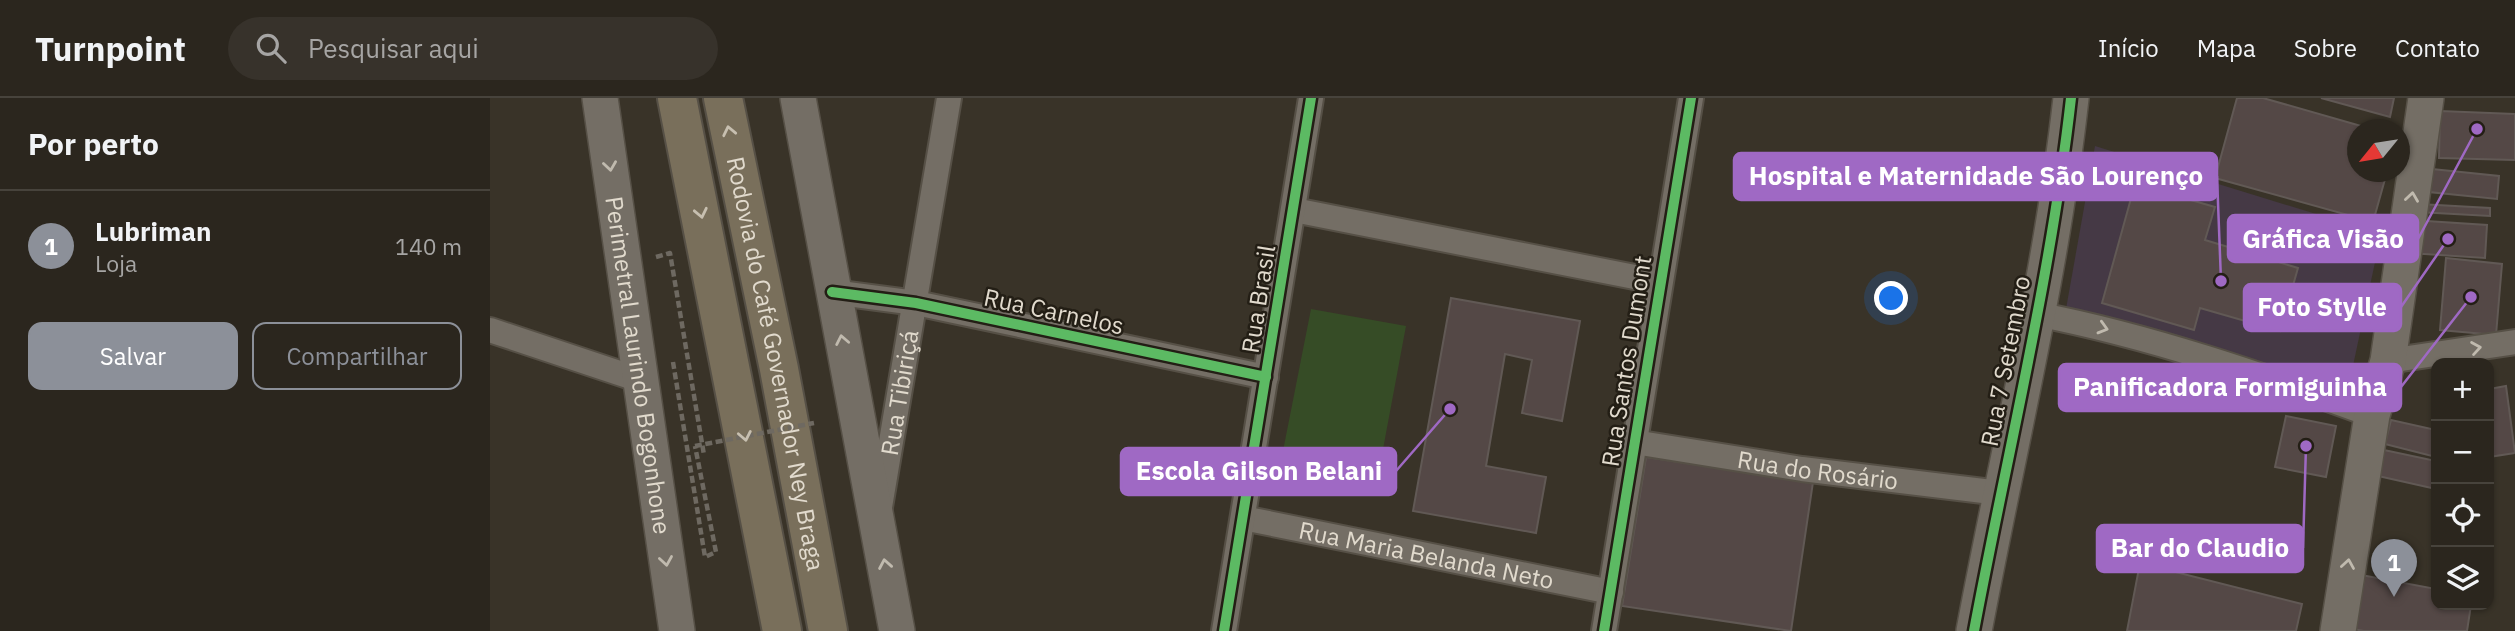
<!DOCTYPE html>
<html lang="pt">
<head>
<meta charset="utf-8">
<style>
	body { margin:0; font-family:"IBM Plex Sans",sans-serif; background:#37322b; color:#f1f3f6 }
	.controls { position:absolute; right:21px; bottom:21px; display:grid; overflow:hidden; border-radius:14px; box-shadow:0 2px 5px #0004 }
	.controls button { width:63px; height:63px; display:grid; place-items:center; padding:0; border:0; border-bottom:2px solid #47433c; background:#2b261e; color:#f1f3f6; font:35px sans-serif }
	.compass { position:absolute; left:1857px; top:21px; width:63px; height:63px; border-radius:50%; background:#2b261e; box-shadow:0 2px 5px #0004; rotate:240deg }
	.you { position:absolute; left:1402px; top:201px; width:24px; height:24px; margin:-18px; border:5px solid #fff; border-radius:50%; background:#1a73e8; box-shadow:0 0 0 10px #1a73e833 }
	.badge { display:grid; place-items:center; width:46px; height:46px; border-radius:50%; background:#8c9099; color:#fff; font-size:23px; font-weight:700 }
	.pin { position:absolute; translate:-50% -58px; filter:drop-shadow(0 2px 4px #0008) }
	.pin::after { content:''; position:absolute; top:37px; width:24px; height:21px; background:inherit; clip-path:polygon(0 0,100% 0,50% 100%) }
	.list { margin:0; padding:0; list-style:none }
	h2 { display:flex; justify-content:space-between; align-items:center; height:91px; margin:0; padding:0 28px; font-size:30px }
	h2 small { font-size:23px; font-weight:400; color:#a6a5a4 }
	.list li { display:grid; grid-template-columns:46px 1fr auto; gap:21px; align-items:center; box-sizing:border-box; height:112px; padding:0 28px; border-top:2px solid #47433c }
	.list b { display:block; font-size:26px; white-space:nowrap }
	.list p { margin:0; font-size:23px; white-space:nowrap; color:#a6a5a4 }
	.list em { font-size:23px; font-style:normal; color:#a6a5a4 }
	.actions { display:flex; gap:14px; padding:21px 28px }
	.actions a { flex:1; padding:16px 0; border:2px solid #8c9099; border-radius:14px; text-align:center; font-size:24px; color:#8c9099 }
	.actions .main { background:#8c9099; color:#fff }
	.icon { flex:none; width:38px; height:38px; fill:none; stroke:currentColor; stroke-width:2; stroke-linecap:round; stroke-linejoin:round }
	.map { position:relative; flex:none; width:2025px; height:533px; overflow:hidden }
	header { display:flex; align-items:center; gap:42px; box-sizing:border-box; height:98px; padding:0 35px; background:#2b261e; border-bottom:2px solid #47433c }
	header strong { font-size:33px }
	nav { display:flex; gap:38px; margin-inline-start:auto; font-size:24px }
	.search { width:490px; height:63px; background:#37322b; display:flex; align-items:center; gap:18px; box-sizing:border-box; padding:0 24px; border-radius:38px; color:#a6a5a4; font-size:26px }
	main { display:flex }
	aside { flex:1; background:#2b261e }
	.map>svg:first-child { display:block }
	.medical { fill:#453945 }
	.green { fill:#364c26 }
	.building { fill:#544846; stroke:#615955; stroke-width:2 }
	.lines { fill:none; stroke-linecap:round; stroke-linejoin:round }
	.street-casing { stroke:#565046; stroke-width:28 }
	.secondary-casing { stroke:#565046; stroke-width:38 }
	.highway-casing { stroke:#565046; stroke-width:42 }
	.path { stroke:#6e6961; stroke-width:4.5; stroke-dasharray:7 3.5; stroke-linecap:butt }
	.street { stroke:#746e65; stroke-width:24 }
	.secondary { stroke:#746e65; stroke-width:35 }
	.highway { stroke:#796f5b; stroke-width:38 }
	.path-bridge { stroke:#6e6961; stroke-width:4.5; stroke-dasharray:7 3.5; stroke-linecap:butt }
	.cycleway-casing { stroke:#231e15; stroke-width:15 }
	.cycleway { stroke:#5cba63; stroke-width:10 }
	.oneway { stroke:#c7bfb0 }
	.oneway2 { stroke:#c0baae }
	.labels { text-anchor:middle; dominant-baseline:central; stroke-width:5; stroke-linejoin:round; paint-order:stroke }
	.street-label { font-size:24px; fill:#e1dacd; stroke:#231e15 }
	.leader { fill:none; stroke:#9f69c4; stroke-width:2.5 }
	.callout-dot { fill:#9f69c4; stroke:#231e15; stroke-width:2.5 }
	.callout { fill:#9f69c4; stroke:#9f69c4; stroke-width:2.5 }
	.callout-label { font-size:26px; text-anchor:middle; font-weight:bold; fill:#fff }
</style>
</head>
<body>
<header>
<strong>Turnpoint</strong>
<div class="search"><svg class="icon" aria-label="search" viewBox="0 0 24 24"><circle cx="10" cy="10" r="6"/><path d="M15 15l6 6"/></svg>Pesquisar aqui</div>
<nav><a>Início</a><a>Mapa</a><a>Sobre</a><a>Contato</a></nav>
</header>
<main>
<aside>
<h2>Por perto<small></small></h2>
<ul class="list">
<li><span class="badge">1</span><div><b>Lubriman</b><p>Loja</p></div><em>140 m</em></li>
</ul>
<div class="actions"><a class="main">Salvar</a><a>Compartilhar</a></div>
</aside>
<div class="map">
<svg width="2025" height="533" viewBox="0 0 2025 533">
	<rect width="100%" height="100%" fill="#393328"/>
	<!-- medical -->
	<polygon class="medical" points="1605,48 1891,136 1857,296 1576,211"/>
	<!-- green -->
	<polygon class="green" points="821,211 916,228 888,378 792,358"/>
	<!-- building -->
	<g class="building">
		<polygon points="1747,0 1773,0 1885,32 1868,32 1868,74 1897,74 1883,124 1725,80"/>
		<polygon points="1831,0 1904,0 1900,19"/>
		<polygon points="1950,13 2025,16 2025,62 1949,60"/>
		<polygon points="1942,71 2009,78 2007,101 1939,94"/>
		<polygon points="1645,86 1725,109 1715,142 1808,170 1790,233 1710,210 1704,232 1612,205"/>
		<polygon points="1929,106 2000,110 2000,118 1928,114"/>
		<polygon points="1921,122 1997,127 1995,160 1919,155"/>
		<polygon points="1956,160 2012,166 2006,237 1950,232"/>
		<polygon points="961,200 1090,223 1072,323 1032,315 1042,262 1015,256 996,368 1056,379 1046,435 923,413"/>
		<polygon points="2016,288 2025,355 1999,359 1999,291"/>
		<polygon points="1796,318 1846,328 1836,379 1785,369"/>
		<polygon points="1901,322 1946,332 1946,359 1895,346"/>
		<polygon points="1894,352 1946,363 1946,391 1888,378"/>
		<polygon points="1156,359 1323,384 1301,533 1132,508"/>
		<polygon points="1650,465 1812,506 1806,533 1637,533"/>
		<polygon points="1866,476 1946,491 1946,507 1981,507 1977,533 1874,533 1857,530"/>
	</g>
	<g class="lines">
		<!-- street casing -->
		<g class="street-casing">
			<g id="street">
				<polyline points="804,112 1170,184"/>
				<polyline points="342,194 426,205 776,279"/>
				<path d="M1546,216C1660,238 1773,277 1882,317"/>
				<polyline points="0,232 150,282"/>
				<polyline points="1898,263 2025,244"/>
				<path id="s1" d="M1144,344L1312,371L1510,395"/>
				<path id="s2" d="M390,409L459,0"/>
				<path id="s3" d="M753,420L1121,494"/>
				<polyline points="734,533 821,0"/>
				<polyline points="1114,533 1201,0"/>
			</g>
		</g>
		<!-- secondary casing -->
		<g class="secondary-casing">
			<g id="secondary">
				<path id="s4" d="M110,0L187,533"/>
				<polyline points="308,0 407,533"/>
				<path d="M1484,533C1517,356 1561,179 1581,0"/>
				<polyline points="1848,533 1882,317 1898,263 1936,0"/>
			</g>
		</g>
		<!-- highway casing -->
		<g class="highway-casing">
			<g id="highway">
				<polyline points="187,0 292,533"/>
				<path id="s5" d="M233,0L289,271L338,533"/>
			</g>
		</g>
		<!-- path -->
		<g class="path">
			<polyline points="166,159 180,155 214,357"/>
			<polyline points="183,264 215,459 226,454 205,348"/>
		</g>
		<!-- street -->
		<use href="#street" class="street"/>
		<!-- secondary -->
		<use href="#secondary" class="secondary"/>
		<!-- highway -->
		<use href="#highway" class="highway"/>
		<!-- path-bridge -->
		<polyline class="path-bridge" points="205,348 324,325"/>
		<!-- cycleway casing -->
		<g class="cycleway-casing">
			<g id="cycleway">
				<polyline points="342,194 426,205 776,279"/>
				<polyline points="734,533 821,0"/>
				<polyline points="1114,533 1201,0"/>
				<path d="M1484,533C1517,356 1561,179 1581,0"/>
			</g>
		</g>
		<!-- cycleway -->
		<use href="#cycleway" class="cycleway"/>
	</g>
	<!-- one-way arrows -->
	<defs><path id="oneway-chevron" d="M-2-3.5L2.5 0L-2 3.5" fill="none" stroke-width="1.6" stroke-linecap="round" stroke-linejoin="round" transform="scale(1.75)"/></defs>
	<g class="oneway">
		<use href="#oneway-chevron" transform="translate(239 33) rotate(-102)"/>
		<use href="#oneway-chevron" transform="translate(211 115) rotate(78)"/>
		<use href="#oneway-chevron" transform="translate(255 338) rotate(79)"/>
	</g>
	<g class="oneway2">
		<use href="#oneway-chevron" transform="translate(120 68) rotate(82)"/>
		<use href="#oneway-chevron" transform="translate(1922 99) rotate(-82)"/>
		<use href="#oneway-chevron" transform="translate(1613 230) rotate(16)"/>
		<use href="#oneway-chevron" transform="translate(352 242) rotate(-101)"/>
		<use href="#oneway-chevron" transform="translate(1986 250) rotate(-9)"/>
		<use href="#oneway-chevron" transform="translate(176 463) rotate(81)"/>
		<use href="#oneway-chevron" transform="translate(395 466) rotate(-100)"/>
		<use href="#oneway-chevron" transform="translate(1858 466) rotate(-81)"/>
	</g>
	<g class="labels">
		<!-- street labels -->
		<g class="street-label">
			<text transform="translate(768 201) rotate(-81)">Rua Brasil</text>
			<text transform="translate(564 213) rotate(12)">Rua Carnelos</text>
			<text transform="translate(1136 263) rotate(-81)">Rua Santos Dumont</text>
			<text transform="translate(1515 263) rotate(-79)">Rua 7 Setembro</text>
			<text stroke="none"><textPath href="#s5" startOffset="271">Rodovia do Café Governador Ney Braga</textPath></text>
			<text stroke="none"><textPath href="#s4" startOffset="270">Perimetral Laurindo Bogonhone</textPath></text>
			<text stroke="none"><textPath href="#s2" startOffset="116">Rua Tibiriçá</textPath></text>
			<text stroke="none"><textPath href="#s1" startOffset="186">Rua do Rosário</textPath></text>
			<text stroke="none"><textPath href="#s3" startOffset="187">Rua Maria Belanda Neto</textPath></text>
		</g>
	</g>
	<!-- callouts -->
	<path class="leader" d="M1731 183L1727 78M1987 31L1928 141M1958 141L1911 209M1981 199L1911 289M960 311L906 373M1816 348L1813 450"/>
	<g class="callout-dot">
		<circle cx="1731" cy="183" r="7"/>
		<circle cx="1987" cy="31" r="7"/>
		<circle cx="1958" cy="141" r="7"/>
		<circle cx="1981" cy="199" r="7"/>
		<circle cx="960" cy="311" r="7"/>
		<circle cx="1816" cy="348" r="7"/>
	</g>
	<g class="callout">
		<rect x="1244" y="55" width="483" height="47" rx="7"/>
		<rect x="1738" y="117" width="190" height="47" rx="7"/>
		<rect x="1754" y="186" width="157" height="47" rx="7"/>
		<rect x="1569" y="266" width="342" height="47" rx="7"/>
		<rect x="631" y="350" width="275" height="47" rx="7"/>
		<rect x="1607" y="427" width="206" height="47" rx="7"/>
	</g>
	<g class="callout-label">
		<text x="1486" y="87">Hospital e Maternidade São Lourenço</text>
		<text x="1833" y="150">Gráfica Visão</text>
		<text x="1832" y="218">Foto Stylle</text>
		<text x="1740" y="298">Panificadora Formiguinha</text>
		<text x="769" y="382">Escola Gilson Belani</text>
		<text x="1710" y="459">Bar do Claudio</text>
	</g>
</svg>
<div class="controls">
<button>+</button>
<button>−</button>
<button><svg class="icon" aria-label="locate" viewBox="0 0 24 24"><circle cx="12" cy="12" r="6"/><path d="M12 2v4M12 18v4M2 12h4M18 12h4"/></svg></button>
<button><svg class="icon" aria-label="layers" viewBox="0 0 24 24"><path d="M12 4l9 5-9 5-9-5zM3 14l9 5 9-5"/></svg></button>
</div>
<svg class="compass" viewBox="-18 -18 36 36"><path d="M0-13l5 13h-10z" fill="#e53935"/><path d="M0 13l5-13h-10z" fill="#a6a5a4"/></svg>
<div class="you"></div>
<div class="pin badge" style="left:1904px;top:499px">1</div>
</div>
</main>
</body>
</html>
